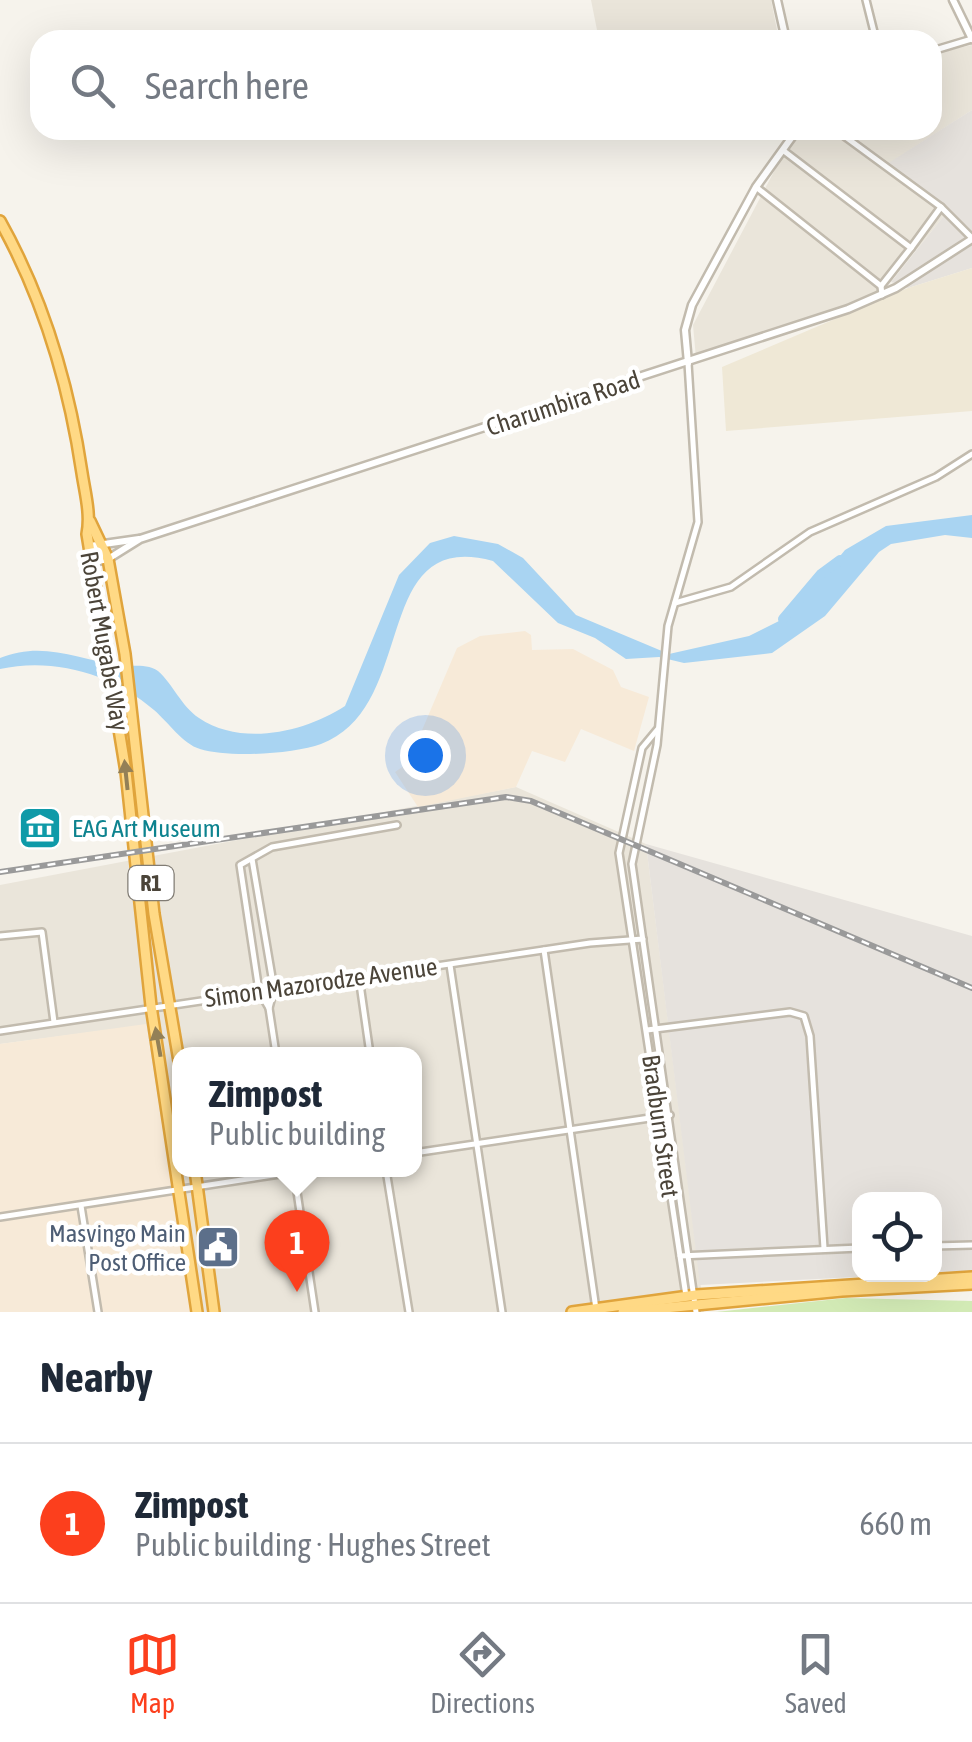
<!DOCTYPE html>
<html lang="en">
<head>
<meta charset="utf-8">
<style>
	body { margin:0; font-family:"Asap Condensed",sans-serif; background:#f6f6f7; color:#1f2937 }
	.controls { position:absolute; right:30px; bottom:30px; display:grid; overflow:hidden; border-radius:20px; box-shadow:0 10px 40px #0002 }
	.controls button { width:90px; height:90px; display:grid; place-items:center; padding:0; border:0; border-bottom:2px solid #e0e1e3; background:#fff; color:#1f2937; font:50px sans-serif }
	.you { position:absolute; left:425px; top:755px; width:35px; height:35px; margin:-25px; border:8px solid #fff; border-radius:50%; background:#1a73e8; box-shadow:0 0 0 15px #1a73e833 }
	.badge { display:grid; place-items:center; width:65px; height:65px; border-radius:50%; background:#fc3f1d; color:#fff; font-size:32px; font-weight:700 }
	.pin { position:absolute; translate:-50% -82px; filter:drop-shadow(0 2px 5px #0008) }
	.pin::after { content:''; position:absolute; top:52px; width:35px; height:30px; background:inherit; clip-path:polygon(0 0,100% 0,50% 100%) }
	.popup { position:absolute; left:172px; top:1047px; width:250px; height:130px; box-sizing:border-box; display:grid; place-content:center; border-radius:20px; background:#fff; filter:drop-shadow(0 2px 8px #0005); font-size:32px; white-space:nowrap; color:#747a83 }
	.popup b { font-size:38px; color:#1f2937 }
	.popup::after { content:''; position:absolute; left:50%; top:100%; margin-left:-20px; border:20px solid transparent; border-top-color:#fff }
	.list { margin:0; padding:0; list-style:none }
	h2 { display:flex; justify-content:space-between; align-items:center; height:130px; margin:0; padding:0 40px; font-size:42px }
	h2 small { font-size:32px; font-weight:400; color:#747a83 }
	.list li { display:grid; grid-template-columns:65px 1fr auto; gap:30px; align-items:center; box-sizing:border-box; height:160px; padding:0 40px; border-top:2px solid #e0e1e3 }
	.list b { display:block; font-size:38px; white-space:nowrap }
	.list p { margin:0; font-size:32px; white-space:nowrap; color:#747a83 }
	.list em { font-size:32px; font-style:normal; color:#747a83 }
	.icon { flex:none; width:55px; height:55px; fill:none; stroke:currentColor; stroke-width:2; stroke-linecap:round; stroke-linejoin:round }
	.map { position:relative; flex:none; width:972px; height:1312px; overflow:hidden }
	.search { position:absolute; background:#fff; box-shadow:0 10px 40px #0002; left:30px; right:30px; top:30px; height:110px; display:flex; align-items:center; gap:25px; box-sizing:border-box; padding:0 35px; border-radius:30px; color:#747a83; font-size:38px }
	.sheet { height:290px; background:#fff }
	nav { display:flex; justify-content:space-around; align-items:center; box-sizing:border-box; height:140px; border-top:2px solid #e0e1e3; background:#fff; font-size:28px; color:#747a83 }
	nav a { display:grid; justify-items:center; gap:5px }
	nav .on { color:#fc3f1d }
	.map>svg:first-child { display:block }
	.residential { fill:#eae5da; fill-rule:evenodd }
	.commercial { fill:#f7ead8 }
	.industrial { fill:#e6e2dd }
	.education { fill:#efe8d6 }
	.green { fill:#d2eab5 }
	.water { fill:#a9d4f2 }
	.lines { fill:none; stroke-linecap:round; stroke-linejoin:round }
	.river { stroke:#a9d4f2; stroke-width:10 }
	.minor-casing { stroke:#c2bbae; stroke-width:10 }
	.tertiary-casing { stroke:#c2bbae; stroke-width:11 }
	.trunk-casing { stroke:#e0a43c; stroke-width:14 }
	.minor { stroke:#fff; stroke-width:5 }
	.tertiary { stroke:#fff; stroke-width:6 }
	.trunk { stroke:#ffd985; stroke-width:9 }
	.rail-casing { stroke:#9a9a9a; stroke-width:6 }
	.rail { stroke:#fff; stroke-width:2.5; stroke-dasharray:8; stroke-linecap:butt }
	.oneway { fill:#938057 }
	.labels { text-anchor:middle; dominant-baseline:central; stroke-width:9; stroke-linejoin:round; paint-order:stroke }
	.shield { fill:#fff; stroke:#817c74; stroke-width:2.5 }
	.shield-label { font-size:22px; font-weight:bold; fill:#4b4439 }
	.street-label { font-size:25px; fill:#4b4439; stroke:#fff }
	.culture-label { font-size:25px; fill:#0d838f; stroke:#fff; text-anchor:start }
	.service-label { font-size:25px; fill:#4e5e75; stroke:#fff; text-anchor:end }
</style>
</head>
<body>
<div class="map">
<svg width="972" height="1312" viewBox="0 0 972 1312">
	<rect width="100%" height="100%" fill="#f6f3ec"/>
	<!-- residential -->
	<g class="residential">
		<polygon points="591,0 771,0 779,40 599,40"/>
		<polygon points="972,45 972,110 888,164 947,212 881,294 696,358 693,325 796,130 932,130 932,54"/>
		<path d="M516,787L646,844L704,1312H191L146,1025L0,1044V885ZM180,1054H414V1170H180Z"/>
	</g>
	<!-- commercial -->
	<g class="commercial">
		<polygon points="525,631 531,635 532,650 573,649 613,670 621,687 649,697 634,751 581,729 565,762 532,751 516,787 418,807 395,772 408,763 457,648 480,636"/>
		<polygon points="146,1024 191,1312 0,1312 0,1044"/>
	</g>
	<!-- industrial -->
	<g class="industrial">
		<polygon points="972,110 972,268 908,288 891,282 947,212 887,164"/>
		<polygon points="646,844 972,936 972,1271 935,1272 934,1200 860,1200 860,1274 896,1275 700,1285"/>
	</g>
	<!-- education -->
	<polygon class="education" points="972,268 972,411 726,431 722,367 908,288"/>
	<!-- green -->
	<polygon class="green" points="846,1298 972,1301 972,1312 716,1312"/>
	<!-- water -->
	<path class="water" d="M972,515V538L945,535L891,544L879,552L825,616L772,653L684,663L659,657L626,659L595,638L558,623L493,561C369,527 420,707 321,744C294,754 228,758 200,749C183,744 168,722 154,710C113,674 53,657 0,669V658C44,640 77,660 121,665C133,667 147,663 158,671C173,684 181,706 199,718C242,747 305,732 345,706L399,575L430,543L454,536L498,544L523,558L576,615L669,654L749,636L781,620L801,604L845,550L886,526Z"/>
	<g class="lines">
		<!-- river -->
		<polyline class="river" points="783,619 821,574 840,560"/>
		<!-- minor casing -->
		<g class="minor-casing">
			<g id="minor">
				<polyline points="866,0 876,40"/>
				<polyline points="932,51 972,39"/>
				<polyline points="836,130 941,207 972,238"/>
				<polyline points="784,151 911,248 941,207"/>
				<polyline points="756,187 881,286"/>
				<polyline points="882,295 881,286 911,248"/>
				<polyline points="688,363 698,522 668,626 657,745 632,864 696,1312"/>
				<polyline points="675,603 731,587 810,532 936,477 972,454"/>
				<polyline points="657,730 642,748 619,853 686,1296"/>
				<polyline points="252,859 274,989 269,1008"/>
				<polyline points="0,936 42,932 54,1022"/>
				<polyline points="544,950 596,1309"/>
				<polyline points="450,965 502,1312"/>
				<polyline points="359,977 370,1054"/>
				<polyline points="647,1030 790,1012 804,1016 810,1036 824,1248"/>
				<polyline points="0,1031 590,943 643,939"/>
				<polyline points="276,1054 269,1008 259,991 240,865 272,847 397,825"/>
				<polyline points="414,1153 670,1115"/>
				<polyline points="386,1170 409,1312"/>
				<polyline points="294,1172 315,1312"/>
				<polyline points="81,1206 98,1312"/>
				<polyline points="0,1217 306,1170"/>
				<polyline points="934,1246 972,1245"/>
				<polyline points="680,1256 860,1248"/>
			</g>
		</g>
		<!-- tertiary casing -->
		<g class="tertiary-casing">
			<g id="tertiary">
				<polyline points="777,0 786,40"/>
				<polyline points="953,0 972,39"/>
				<polyline points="688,363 685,330 692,305 756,187 797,130"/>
				<polyline points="90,546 139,539"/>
				<polyline points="93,562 108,559 140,539 848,309 896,288 972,239"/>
			</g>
		</g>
		<!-- trunk casing -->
		<g class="trunk-casing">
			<g id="trunk">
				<path d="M0,221C43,298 69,385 82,473C85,493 91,514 87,534L126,772L151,1006L197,1312"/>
				<polyline points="90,521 108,559 125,654 154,914 180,1067"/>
				<polyline points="195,1170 214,1312"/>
				<polyline points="572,1312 696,1295 972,1277"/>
				<polyline points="623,1312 842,1291 972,1284"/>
			</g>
		</g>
		<!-- minor -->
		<use href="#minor" class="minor"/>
		<!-- tertiary -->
		<use href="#tertiary" class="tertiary"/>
		<!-- trunk -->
		<use href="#trunk" class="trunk"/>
		<!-- rail casing -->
		<g class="rail-casing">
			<polyline id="rail" points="0,872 506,797 531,801 972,988"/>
		</g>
		<!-- rail -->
		<use href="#rail" class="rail"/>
	</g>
	<!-- one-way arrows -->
	<defs><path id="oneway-solid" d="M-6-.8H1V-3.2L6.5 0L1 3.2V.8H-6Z" transform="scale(2.5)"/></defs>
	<g class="oneway">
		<use href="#oneway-solid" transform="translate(126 775) rotate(-96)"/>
		<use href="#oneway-solid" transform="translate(158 1042) rotate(-100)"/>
	</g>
	<!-- icons -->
	<defs>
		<g id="museum-square" transform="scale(2.25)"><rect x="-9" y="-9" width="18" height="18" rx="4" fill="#0f9aa8" stroke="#fff"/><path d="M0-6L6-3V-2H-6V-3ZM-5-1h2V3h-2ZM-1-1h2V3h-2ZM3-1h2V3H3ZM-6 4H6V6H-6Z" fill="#fff"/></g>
		<g id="civic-square" transform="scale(2.25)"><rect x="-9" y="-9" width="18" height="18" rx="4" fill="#5c6f8a" stroke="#fff"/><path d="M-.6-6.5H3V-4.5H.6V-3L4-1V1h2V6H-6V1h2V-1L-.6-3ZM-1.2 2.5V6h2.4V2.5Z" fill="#fff"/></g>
	</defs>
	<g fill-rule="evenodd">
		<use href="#museum-square" x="40" y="828"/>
		<use href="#civic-square" x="218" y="1247"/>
	</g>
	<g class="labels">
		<!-- shield labels -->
		<rect class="shield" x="128.5" y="866" width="45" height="34" rx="8"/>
		<g class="shield-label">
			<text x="151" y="883">R1</text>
		</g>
		<!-- street labels -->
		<g class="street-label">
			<text transform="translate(563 403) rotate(-18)">Charumbira Road</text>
			<text transform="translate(105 641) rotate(80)">Robert Mugabe Way</text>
			<text transform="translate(321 982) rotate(-8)">Simon Mazorodze Avenue</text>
			<text transform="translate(661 1126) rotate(82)">Bradburn Street</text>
		</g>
		<!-- culture labels -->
		<g class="culture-label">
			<text x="72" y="828">EAG Art Museum</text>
		</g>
		<!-- service labels -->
		<g class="service-label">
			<text x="186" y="1233">Masvingo Main<tspan x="186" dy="29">Post Office</tspan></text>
		</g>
	</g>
</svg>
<div class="controls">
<button><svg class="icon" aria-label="locate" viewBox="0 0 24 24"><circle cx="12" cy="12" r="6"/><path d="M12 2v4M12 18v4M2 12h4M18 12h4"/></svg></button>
</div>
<div class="you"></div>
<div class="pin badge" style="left:297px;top:1292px">1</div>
<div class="popup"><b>Zimpost</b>Public building</div>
<div class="search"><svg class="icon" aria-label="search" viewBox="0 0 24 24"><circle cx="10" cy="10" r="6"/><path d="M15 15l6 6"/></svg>Search here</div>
</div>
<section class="sheet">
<h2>Nearby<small></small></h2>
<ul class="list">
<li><span class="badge">1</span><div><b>Zimpost</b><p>Public building · Hughes Street</p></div><em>660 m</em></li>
</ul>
</section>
<nav>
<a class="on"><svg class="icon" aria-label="map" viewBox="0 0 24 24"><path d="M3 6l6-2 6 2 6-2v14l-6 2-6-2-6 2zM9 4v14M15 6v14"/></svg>Map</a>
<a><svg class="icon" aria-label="directions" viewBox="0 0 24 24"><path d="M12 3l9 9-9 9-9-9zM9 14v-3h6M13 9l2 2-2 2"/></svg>Directions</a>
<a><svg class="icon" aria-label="saved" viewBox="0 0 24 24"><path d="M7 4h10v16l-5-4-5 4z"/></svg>Saved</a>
</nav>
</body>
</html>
